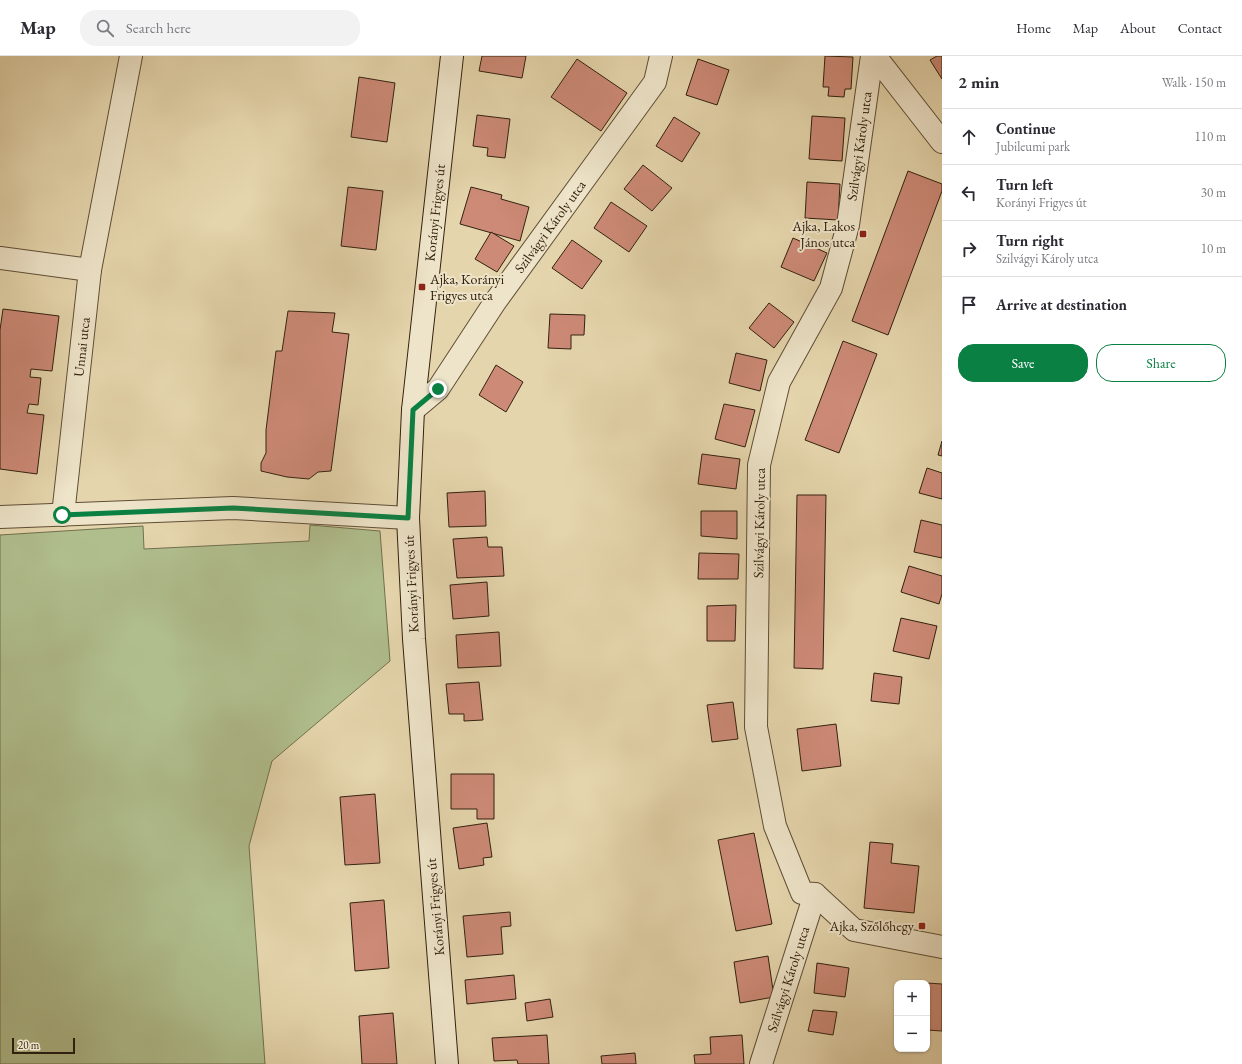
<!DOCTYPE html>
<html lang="en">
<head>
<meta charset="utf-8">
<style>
	body { margin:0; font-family:"EB Garamond",serif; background:#f2f2f3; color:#2b2b33 }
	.controls { position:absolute; right:12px; bottom:12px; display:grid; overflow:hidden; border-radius:8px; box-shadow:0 1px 3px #0004 }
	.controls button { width:36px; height:36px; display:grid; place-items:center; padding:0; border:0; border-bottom:1px solid #e1e1e2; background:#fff; color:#2b2b33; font:20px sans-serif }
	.scale { position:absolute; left:12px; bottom:10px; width:63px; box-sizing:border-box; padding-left:4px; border:2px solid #32210e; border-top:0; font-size:11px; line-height:14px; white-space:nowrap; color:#32210e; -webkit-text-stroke:3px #eee4c9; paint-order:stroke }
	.stop { position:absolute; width:12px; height:12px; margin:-9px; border:3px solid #0b8043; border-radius:50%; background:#fff }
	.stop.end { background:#0b8043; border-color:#fff; box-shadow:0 1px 4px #0008 }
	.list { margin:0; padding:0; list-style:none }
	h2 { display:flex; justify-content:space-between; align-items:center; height:52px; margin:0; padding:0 16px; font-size:17px }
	h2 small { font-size:13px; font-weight:400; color:#7c7c81 }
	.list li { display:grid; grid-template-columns:26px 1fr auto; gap:12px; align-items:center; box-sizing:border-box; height:56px; padding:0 16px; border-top:1px solid #e1e1e2 }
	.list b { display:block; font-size:15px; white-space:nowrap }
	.list p { margin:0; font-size:13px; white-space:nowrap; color:#7c7c81 }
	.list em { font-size:13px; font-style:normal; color:#7c7c81 }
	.actions { display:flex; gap:8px; padding:12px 16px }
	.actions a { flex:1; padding:9px 0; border:1px solid #0b8043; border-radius:16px; text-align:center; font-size:14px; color:#0b8043 }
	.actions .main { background:#0b8043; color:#fff }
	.icon { flex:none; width:22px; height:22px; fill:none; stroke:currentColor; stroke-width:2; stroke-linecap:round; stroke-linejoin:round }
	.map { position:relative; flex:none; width:942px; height:1008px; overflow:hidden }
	header { display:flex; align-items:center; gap:24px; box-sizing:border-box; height:56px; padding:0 20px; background:#fff; border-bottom:1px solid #e1e1e2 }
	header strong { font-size:19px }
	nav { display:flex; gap:22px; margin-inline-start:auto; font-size:14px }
	.search { width:280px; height:36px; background:#f2f2f3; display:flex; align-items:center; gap:10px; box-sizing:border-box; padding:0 14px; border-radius:16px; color:#7c7c81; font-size:15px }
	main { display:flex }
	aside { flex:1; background:#fff }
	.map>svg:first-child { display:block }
	.green { fill:#b0be8d; stroke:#71704e }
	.building { fill:#cd8a77; stroke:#32210e }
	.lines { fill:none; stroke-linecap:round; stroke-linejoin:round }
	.street-casing { stroke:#5f4e36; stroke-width:24 }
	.secondary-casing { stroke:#32210e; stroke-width:24 }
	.street { stroke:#eee4c9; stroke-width:22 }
	.secondary { stroke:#eee4c9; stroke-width:22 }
	.route { stroke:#0b8043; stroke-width:5 }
	.poi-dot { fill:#8f2418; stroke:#eee4c9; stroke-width:1.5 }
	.labels { text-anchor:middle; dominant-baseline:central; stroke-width:4; stroke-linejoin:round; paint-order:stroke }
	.street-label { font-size:14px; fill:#32210e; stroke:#eee4c9 }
	.poi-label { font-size:14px; fill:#32210e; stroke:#eee4c9; text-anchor:end }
</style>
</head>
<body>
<header>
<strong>Map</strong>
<div class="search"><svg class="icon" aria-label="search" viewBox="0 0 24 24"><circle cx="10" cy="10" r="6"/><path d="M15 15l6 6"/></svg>Search here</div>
<nav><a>Home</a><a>Map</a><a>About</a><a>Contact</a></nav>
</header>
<main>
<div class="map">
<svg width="942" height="1008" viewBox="0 0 942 1008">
	<rect width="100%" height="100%" fill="#e5d5ac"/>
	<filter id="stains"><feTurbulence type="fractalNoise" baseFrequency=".005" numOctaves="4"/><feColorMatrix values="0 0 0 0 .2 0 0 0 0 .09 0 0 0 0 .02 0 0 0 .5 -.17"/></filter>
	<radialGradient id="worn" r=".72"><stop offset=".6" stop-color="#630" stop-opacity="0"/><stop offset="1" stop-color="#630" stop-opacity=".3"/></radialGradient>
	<!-- green -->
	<polygon class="green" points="310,469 380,475 390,605 272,705 249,790 265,1008 0,1008 0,479 143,470 144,493 309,485"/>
	<!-- building -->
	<g class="building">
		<polygon points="482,0 526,0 522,22 479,15"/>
		<polygon points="825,0 853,1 851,33 845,33 844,41 828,40 829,31 823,31"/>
		<polygon points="937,0 942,0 942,23 930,4"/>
		<polygon points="577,3 627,37 601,75 551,41"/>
		<polygon points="698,3 729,14 717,49 686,39"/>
		<polygon points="359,21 395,27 387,86 351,81"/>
		<polygon points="477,59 510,63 505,102 487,100 488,92 473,90"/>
		<polygon points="812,60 845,62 842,105 809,103"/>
		<polygon points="674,61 700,77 682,106 656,90"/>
		<polygon points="643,109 672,132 652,155 624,133"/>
		<polygon points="908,115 942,128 942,135 888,279 852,265"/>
		<polygon points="807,126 840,128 838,164 805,162"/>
		<polygon points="348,131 383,135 376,194 341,190"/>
		<polygon points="471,131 502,139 501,143 529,151 520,185 460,168"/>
		<polygon points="611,146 647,170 629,196 594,172"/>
		<polygon points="491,176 514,190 497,216 475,203"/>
		<polygon points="793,182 827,197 814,225 781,211"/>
		<polygon points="572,184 602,205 582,233 552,212"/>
		<polygon points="769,247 794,266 774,292 749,272"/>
		<polygon points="3,253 59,260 52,315 31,313 30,321 41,322 38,349 29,348 27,357 44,359 37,418 0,413 0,274"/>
		<polygon points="288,255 335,257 332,276 349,278 331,415 318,416 309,423 287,421 261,415 261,407 266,397 266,374 276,295 282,295"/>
		<polygon points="550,258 585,259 584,279 571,279 571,293 548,292"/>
		<polygon points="843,285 877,298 839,397 805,384"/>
		<polygon points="736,297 767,304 760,335 729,327"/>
		<polygon points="496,309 523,326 506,356 479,339"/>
		<polygon points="724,348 755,354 745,391 715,383"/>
		<polygon points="942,385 942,400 938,399"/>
		<polygon points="702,398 740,403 736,433 698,428"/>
		<polygon points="927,412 942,417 942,443 919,437"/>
		<polygon points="485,435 486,470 449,471 447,437"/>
		<polygon points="797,439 826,439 823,613 794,612"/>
		<polygon points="701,455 737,455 737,483 701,480"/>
		<polygon points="921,464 942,469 942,502 914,496"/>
		<polygon points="487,481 488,491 502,491 504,520 457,522 453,483"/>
		<polygon points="699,497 739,498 738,523 698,523"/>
		<polygon points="909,510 942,520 942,538 939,548 901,536"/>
		<polygon points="487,526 489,560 453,563 450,529"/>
		<polygon points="736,549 735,585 707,585 707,550"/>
		<polygon points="901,562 937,570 929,603 893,595"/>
		<polygon points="499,576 501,610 458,612 456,579"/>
		<polygon points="874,617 902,621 899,648 871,645"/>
		<polygon points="479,626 483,664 464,665 464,658 449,658 446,628"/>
		<polygon points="733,646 738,683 712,686 707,649"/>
		<polygon points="836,668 841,710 802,715 797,673"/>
		<polygon points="451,718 494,718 494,763 477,763 477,753 451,753"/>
		<polygon points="375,738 380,807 345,809 340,741"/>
		<polygon points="487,767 492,801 483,802 484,809 459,813 453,772"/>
		<polygon points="754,777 772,868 736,875 718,784"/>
		<polygon points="870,786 893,788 891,807 919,810 914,857 864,852"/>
		<polygon points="384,844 389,912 355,915 350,847"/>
		<polygon points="510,856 511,870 501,871 503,898 467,901 463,860"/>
		<polygon points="768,900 774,941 740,947 734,906"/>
		<polygon points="817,907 849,912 845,941 814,937"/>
		<polygon points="514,919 516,943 467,948 465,924"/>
		<polygon points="927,927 942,928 942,975 927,974"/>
		<polygon points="550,943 553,961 527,965 525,947"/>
		<polygon points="813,954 837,956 833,979 808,975"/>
		<polygon points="393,957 397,1008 362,1008 359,960"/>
		<polygon points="547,979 549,1008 518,1008 517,1004 494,1005 492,982"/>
		<polygon points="742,979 744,1008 695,1008 694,999 711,998 710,981"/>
		<polygon points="635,997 636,1008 602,1008 601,1000"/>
	</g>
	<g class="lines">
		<!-- street casing -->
		<g class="street-casing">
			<g id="street">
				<polyline points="872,0 848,169 831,232 779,326 759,409 756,671 775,770 802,837 815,838 854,874 942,891"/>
				<polyline points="875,0 942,86"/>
				<polyline points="0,202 90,214"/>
				<path id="s1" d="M413,354L438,333L495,246L655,26L661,0"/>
				<path id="s2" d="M63,459L90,214L131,0"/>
				<polyline points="0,461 233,452 408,462"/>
				<path id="s3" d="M761,1008L815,838"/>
			</g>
		</g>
		<!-- secondary casing -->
		<g class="secondary-casing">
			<g id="secondary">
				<path id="s4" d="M447,1008L414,583L408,462L413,354L452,0"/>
			</g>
		</g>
		<!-- street -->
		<use href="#street" class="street"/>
		<!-- secondary -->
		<use href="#secondary" class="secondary"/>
	</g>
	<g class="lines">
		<!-- route -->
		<polyline class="route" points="62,459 233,452 408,462 413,354 438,333"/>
	</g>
	<!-- markers -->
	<g class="poi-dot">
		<rect x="859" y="174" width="8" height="8" rx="2"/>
		<rect x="418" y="227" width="8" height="8" rx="2"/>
		<rect x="918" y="866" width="8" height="8" rx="2"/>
	</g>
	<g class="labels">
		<!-- street labels -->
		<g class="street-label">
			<text transform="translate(859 90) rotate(-82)">Szilvágyi Károly utca</text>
			<text stroke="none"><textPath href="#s4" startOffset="854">Korányi Frigyes út</textPath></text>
			<text stroke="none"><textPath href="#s1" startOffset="230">Szilvágyi Károly utca</textPath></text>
			<text stroke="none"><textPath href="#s2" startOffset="169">Unnai utca</textPath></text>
			<text transform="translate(759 467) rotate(-89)">Szilvágyi Károly utca</text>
			<text transform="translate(411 528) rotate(-93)">Korányi Frigyes út</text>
			<text transform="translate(435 851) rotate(-95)">Korányi Frigyes út</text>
			<text stroke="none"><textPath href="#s3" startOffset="89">Szilvágyi Károly utca</textPath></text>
		</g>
		<!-- poi labels -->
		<g class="poi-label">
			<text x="855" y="170">Ajka, Lakos<tspan x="855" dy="16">János utca</tspan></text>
			<text x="430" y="223" text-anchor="start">Ajka, Korányi<tspan x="430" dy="16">Frigyes utca</tspan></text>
			<text x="914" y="870">Ajka, Szőlőhegy</text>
		</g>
	</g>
	<rect width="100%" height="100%" filter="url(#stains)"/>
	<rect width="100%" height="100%" fill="url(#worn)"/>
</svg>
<div class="controls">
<button>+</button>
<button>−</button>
</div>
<div class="scale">20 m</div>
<div class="stop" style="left:62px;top:459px"></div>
<div class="stop end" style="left:438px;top:333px"></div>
</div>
<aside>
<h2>2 min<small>Walk · 150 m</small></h2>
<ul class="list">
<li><svg class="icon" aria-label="ahead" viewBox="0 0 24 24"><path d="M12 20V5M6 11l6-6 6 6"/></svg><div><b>Continue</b><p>Jubileumi park</p></div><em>110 m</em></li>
<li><svg class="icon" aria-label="left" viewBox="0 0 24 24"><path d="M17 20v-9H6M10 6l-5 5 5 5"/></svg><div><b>Turn left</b><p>Korányi Frigyes út</p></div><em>30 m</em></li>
<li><svg class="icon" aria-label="right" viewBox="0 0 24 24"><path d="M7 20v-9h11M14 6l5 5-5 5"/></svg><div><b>Turn right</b><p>Szilvágyi Károly utca</p></div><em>10 m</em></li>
<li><svg class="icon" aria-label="arrive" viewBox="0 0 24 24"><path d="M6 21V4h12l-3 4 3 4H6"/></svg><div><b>Arrive at destination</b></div></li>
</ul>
<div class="actions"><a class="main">Save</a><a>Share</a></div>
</aside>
</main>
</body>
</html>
